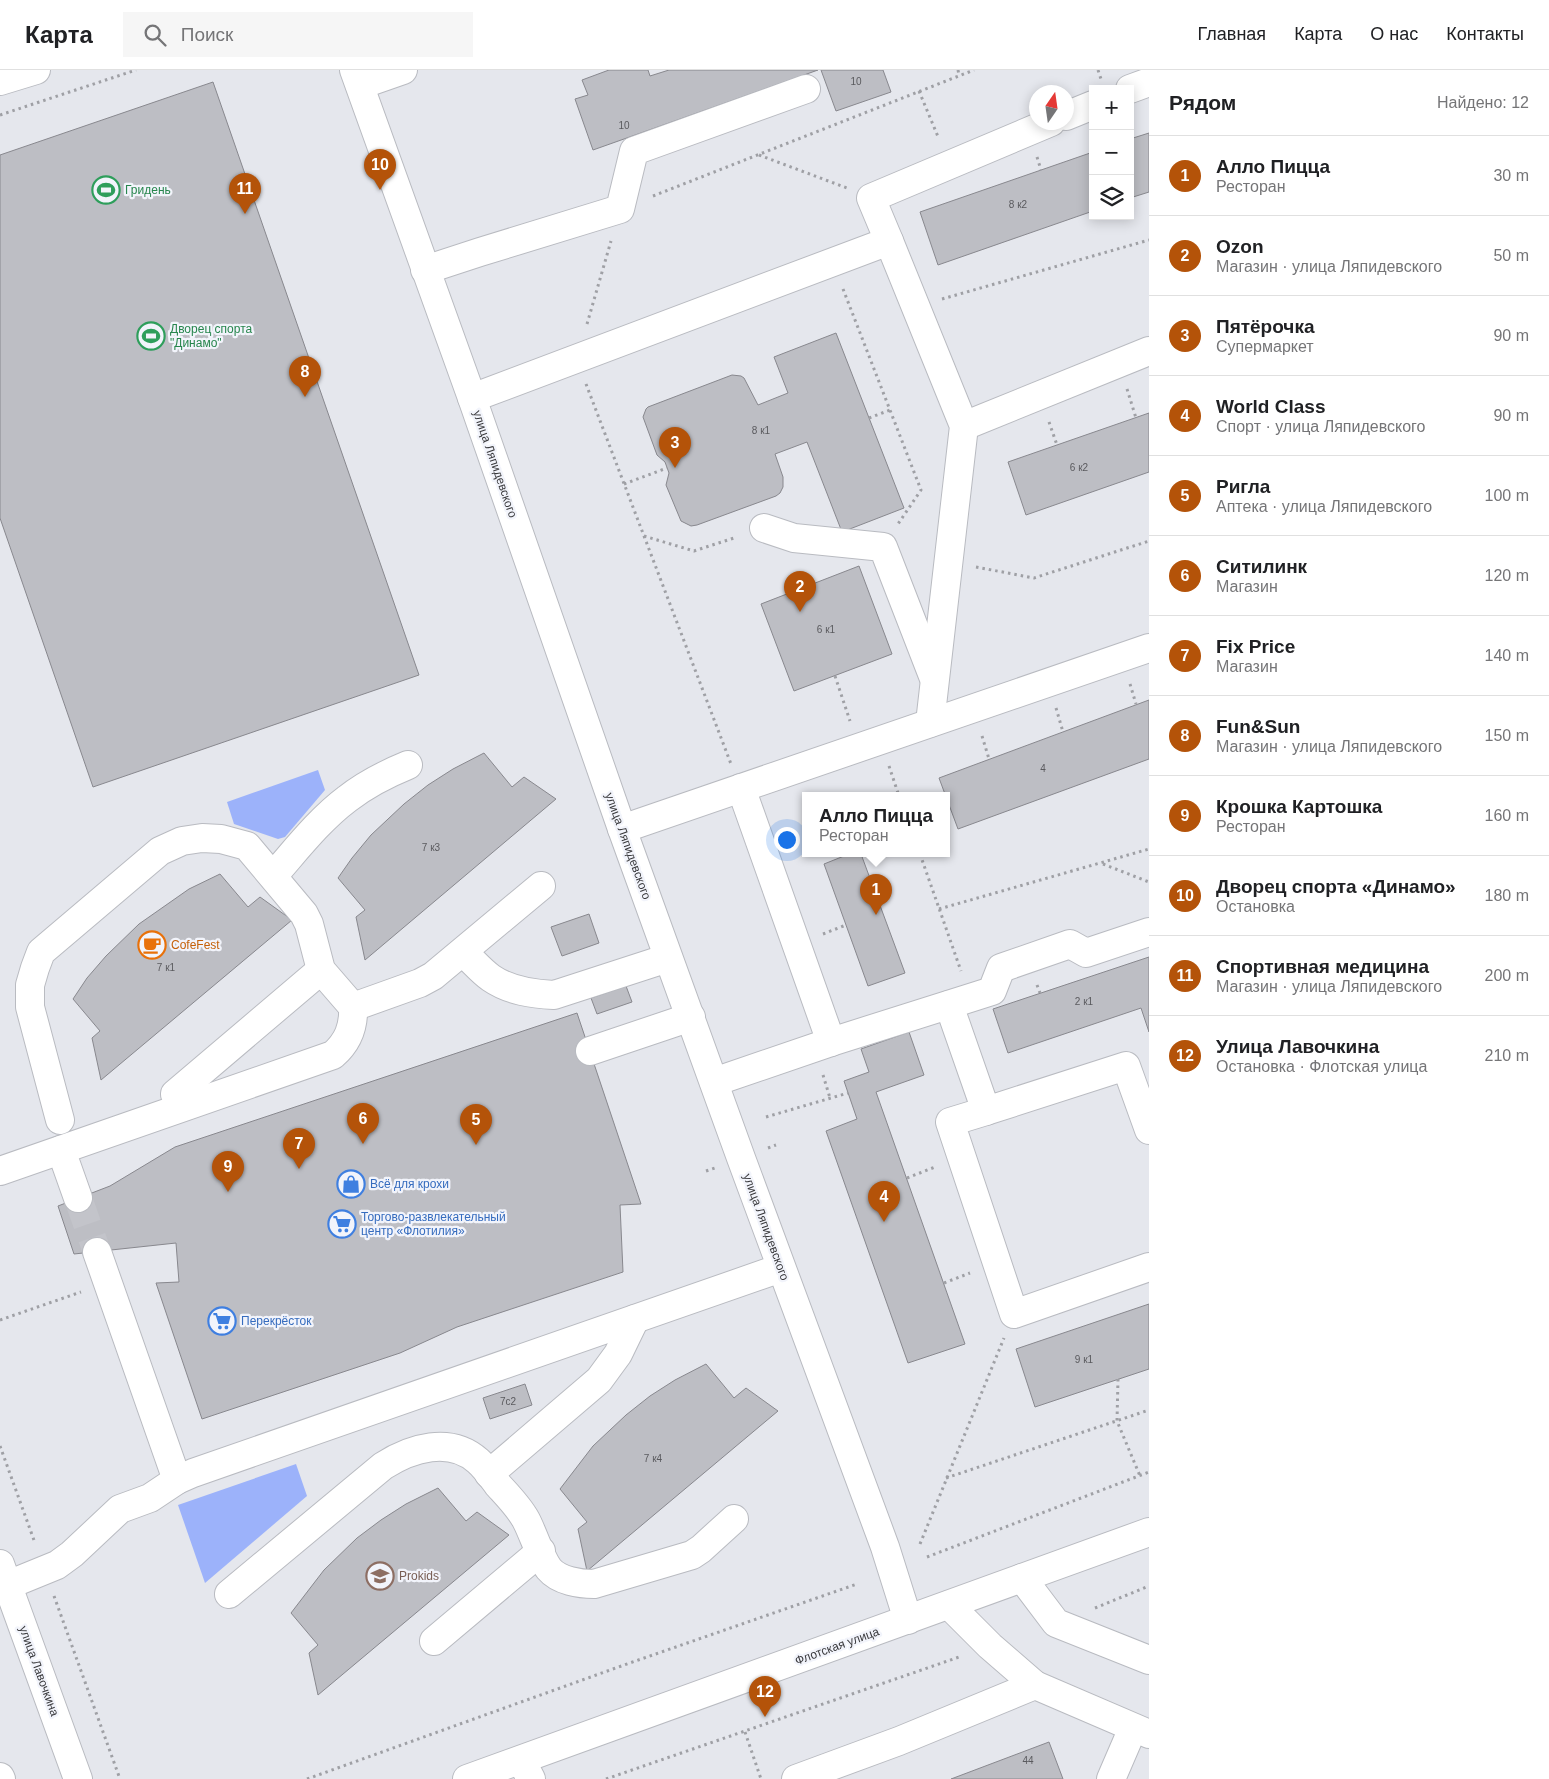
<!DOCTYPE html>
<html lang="ru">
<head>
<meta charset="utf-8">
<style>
	body { margin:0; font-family:Helvetica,sans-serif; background:#f6f6f6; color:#202124 }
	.controls { position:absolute; right:15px; top:15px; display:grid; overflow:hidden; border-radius:0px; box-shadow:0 2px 12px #0003 }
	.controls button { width:45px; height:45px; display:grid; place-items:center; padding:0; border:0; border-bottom:1px solid #e0e0e0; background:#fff; color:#202124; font:25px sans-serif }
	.compass { position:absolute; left:1029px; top:15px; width:45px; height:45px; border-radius:50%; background:#fff; box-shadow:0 2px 12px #0003; rotate:13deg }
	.you { position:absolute; left:786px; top:769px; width:18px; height:18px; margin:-12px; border:4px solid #fff; border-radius:50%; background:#1a73e8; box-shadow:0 0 0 8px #1a73e833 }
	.badge { display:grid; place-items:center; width:32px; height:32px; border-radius:50%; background:#b45309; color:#fff; font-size:16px; font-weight:700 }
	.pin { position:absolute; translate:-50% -41px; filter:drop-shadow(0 1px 2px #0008) }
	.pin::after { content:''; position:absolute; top:26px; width:18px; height:15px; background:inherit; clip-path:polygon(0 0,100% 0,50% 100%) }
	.popup { position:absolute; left:802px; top:722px; width:148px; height:65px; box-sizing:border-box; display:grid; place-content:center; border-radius:0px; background:#fff; filter:drop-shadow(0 1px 4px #0005); font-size:16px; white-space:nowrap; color:#757577 }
	.popup b { font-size:19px; color:#202124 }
	.popup::after { content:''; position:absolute; left:50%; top:100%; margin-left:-10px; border:10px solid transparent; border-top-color:#fff }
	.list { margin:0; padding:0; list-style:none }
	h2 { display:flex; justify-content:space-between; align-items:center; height:65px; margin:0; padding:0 20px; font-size:21px }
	h2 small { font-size:16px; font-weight:400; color:#757577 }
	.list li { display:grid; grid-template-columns:32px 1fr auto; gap:15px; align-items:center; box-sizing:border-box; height:80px; padding:0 20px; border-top:1px solid #e0e0e0 }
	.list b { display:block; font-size:19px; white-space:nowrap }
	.list p { margin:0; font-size:16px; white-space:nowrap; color:#757577 }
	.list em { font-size:16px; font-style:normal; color:#757577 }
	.icon { flex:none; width:28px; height:28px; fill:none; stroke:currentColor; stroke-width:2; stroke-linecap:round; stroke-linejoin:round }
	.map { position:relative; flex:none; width:1149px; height:1709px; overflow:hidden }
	header { display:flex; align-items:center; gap:30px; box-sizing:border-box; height:70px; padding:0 25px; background:#fff; border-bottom:1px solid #e0e0e0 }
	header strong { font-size:24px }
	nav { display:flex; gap:28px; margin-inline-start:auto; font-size:18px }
	.search { width:350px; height:45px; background:#f6f6f6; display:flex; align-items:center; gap:12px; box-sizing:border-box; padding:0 18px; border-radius:0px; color:#757577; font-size:19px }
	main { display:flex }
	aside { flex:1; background:#fff }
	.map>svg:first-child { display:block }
	.green { fill:#9cb2fa }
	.building { fill:#bdbec4; stroke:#88888e }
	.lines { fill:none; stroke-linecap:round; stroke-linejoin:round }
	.minor-tunnel { stroke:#c3c4ca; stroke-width:28; stroke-dasharray:28 14; stroke-linecap:butt }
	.minor-casing { stroke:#b9bbc1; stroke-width:30 }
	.major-casing { stroke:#b9bbc1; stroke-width:30 }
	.path { stroke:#9fa0a5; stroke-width:3; stroke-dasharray:2.5 4; stroke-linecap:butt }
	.minor { stroke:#fff; stroke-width:28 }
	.major { stroke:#fff; stroke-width:28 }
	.labels { text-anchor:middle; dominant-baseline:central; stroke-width:4.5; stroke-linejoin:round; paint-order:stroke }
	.number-label { font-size:10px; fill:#5a5a5e }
	.leisure-label { font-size:12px; fill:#27864d; stroke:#f2f4fb; text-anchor:start }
	.street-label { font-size:12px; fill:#39393c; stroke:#f2f4fb }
	.food-label { font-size:12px; fill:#c56008; stroke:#f2f4fb; text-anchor:start }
	.shop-label { font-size:12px; fill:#366cbe; stroke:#f2f4fb; text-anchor:start }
	.education-label { font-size:12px; fill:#785e54; stroke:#f2f4fb; text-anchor:start }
</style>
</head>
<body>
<header>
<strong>Карта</strong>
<div class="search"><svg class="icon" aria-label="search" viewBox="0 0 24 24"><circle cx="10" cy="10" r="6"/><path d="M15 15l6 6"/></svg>Поиск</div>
<nav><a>Главная</a><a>Карта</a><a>О нас</a><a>Контакты</a></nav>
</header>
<main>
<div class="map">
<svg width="1149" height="1709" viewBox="0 0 1149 1709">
	<rect width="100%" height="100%" fill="#e5e7ed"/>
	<!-- green -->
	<g class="green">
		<polygon points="318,700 325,720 285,767 278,769 234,754 227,732"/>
		<polygon points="296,1394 307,1426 205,1513 178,1435"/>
	</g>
	<!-- building -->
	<g class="building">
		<polygon points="609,0 648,0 650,6 669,0 818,0 593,80 575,29 588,25 582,10"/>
		<polygon points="821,0 883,0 891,22 836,41"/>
		<polygon points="213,12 419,605 93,717 0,448 0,85"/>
		<polygon points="1149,63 1149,122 1130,128 1130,69"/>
		<polygon points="1093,82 1093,141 938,195 920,142"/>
		<polygon points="836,263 904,438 842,462 807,372 775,384 783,407 783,417 780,423 776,426 697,455 691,456 681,451 666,415 669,403 665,392 657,385 643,347 646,339 648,337 732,305 741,306 744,308 758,335 788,323 774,287"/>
		<polygon points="1149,343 1149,402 1026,445 1008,392"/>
		<polygon points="859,496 892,584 794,621 761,534"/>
		<polygon points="1149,630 1149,689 958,759 939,708"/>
		<polygon points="484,683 512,717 524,707 556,729 365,890 356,847 365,840 338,808 352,788 371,765 404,734 428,715 453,699"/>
		<polygon points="849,784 861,784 905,903 868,916 824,794"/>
		<polygon points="220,804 248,837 260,827 292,850 101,1010 92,968 100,961 73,929 87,908 106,886 139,854 189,819"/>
		<polygon points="589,844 599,873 562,886 551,857"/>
		<polygon points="1149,887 1149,962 1141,938 1008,983 993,939"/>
		<polygon points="626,916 632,932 597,944 591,928"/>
		<polygon points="577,943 641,1134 620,1135 623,1202 457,1257 400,1283 202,1349 156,1213 179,1212 176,1173 74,1184 58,1136 110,1116 175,1077"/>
		<polygon points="909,962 924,1005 876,1022 965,1274 908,1293 826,1061 857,1049 844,1011 869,1002 861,979"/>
		<polygon points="1149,1234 1149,1299 1035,1337 1016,1279"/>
		<polygon points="706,1294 734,1328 746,1318 778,1341 587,1501 578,1459 587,1452 560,1419 593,1376 626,1345 650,1326 675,1310"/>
		<polygon points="525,1314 532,1335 490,1349 483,1328"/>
		<polygon points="438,1418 466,1451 477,1442 509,1465 318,1625 309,1583 318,1575 291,1543 324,1500 357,1468 381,1450 406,1434"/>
		<polygon points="1049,1672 1063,1709 951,1709"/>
	</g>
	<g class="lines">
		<!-- minor-tunnel -->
		<polyline class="minor-tunnel" points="78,1128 97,1182"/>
		<!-- minor casing -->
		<g class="minor-casing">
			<g id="minor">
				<polyline points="354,0 472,328 622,759 741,1088 885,1477 908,1550"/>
				<polyline points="0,11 36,0"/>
				<polyline points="360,15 403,0"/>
				<polyline points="1130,19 1149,12"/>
				<polyline points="1066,46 1093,35"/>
				<polyline points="889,171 964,356 930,653"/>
				<polyline points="425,200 480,182 620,139 634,81 806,19"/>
				<polyline points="472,328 889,171 871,128 1051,52"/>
				<polyline points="964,356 1149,281"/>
				<polyline points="764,458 794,468 883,477 933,606"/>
				<polyline points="741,718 831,972"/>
				<polyline points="622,759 1149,578"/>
				<path d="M273,806C296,780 319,750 347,729C366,714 386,704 408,695"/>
				<path d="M463,882C472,890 481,901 491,908C510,921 533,924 554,925L668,888"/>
				<polyline points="949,935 986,1041 1126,996 1149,1060"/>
				<polyline points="353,937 420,913 433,906 541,816"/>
				<polyline points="590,981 691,947"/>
				<polyline points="714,1012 831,972 992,921 1001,898 1070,874 1086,883 1149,862"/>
				<polyline points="175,1024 321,900"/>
				<polyline points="986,1041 950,1052 1014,1244 1149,1197"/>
				<polyline points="61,1080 78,1128"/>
				<path d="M0,1101L333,985C348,972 354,957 353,937L321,900L309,854L304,844L247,776L221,769L202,768L182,771L160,781L41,882L35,898L30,915V937L60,1050"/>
				<polyline points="97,1182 177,1410"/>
				<polyline points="489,1404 599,1310 618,1284 635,1249"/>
				<polyline points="1022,1508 1056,1553 1149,1590"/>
				<polyline points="8,1515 57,1495 72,1484 120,1439 150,1428 177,1410 193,1403 781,1198"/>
				<path d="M229,1524L383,1396C411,1378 450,1366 478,1391C486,1398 492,1407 498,1415C508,1426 519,1437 526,1450C533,1463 541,1489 549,1499C559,1511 580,1514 594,1514L692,1485L701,1479L734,1449"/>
				<polyline points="949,1535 990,1576 1035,1615"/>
				<polyline points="434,1571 541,1481"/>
				<polyline points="521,1690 531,1709"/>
				<polyline points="796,1709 899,1671 1035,1615 1149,1664"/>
				<polyline points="1111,1709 1133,1658"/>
			</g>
		</g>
		<!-- major casing -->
		<g class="major-casing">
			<g id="major">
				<polyline points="0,1494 78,1709"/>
				<polyline points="0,1707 1,1709"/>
				<polyline points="467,1709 1149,1462"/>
			</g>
		</g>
		<!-- path -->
		<g class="path">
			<polyline points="958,0 959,5"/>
			<polyline points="1098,0 1101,9"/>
			<polyline points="919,21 939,69"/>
			<polyline points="0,45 136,0"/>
			<polyline points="759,85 847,118"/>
			<polyline points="1037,87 1041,100"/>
			<polyline points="653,126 974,0"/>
			<polyline points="843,219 921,420 898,454"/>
			<polyline points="942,229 1149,170"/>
			<polyline points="587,254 611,171"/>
			<polyline points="586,314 731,694"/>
			<polyline points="1127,319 1136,348"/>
			<polyline points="869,348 890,340"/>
			<polyline points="1049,352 1057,375"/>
			<polyline points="624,414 667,398"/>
			<polyline points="644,466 694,481 737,467"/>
			<polyline points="976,497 1034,508 1149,471"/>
			<polyline points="835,606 850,651"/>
			<polyline points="1130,614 1136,634"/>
			<polyline points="1056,638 1063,662"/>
			<polyline points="982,666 989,689"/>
			<polyline points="889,696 899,726"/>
			<polyline points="920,784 961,901"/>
			<polyline points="1103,794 1149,812"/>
			<polyline points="939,839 1149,779"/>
			<polyline points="823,864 846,855"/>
			<polyline points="1037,915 1040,923"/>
			<polyline points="823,1005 830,1028"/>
			<polyline points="766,1047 848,1023"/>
			<polyline points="768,1078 776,1075"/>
			<polyline points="706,1101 715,1098"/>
			<polyline points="907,1108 935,1097"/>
			<polyline points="944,1213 970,1203"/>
			<polyline points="0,1250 81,1222"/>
			<polyline points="1118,1309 1117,1351 1140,1406"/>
			<polyline points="0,1376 35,1473"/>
			<polyline points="946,1408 1149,1340"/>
			<polyline points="920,1474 1004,1268"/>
			<polyline points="927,1487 1149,1402"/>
			<polyline points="54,1526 120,1709"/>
			<polyline points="1095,1538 1149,1516"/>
			<polyline points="745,1662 761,1709"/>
			<polyline points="307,1709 624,1595 857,1514"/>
			<polyline points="606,1709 962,1586"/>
		</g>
		<!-- minor -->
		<use href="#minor" class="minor"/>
		<!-- major -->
		<use href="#major" class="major"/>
	</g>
	<!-- icons -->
	<defs>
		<g id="stadium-ring" transform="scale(1.4375)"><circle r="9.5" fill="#f2f4fb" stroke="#2e9e5b" stroke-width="1.5"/><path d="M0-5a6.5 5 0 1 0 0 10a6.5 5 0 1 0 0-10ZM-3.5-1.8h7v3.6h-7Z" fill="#2e9e5b"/></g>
		<g id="cafe-ring" transform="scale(1.4375)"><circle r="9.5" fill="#f2f4fb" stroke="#e8710a" stroke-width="1.5"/><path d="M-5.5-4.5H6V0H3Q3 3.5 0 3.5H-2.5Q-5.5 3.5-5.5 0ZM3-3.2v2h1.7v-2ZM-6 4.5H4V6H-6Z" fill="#e8710a"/></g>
		<g id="shop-ring" transform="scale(1.4375)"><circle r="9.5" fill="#f2f4fb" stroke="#3f7fe0" stroke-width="1.5"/><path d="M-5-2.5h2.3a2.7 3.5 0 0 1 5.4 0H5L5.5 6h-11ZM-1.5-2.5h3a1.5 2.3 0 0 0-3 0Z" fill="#3f7fe0"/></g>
		<g id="supermarket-ring" transform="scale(1.4375)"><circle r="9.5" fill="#f2f4fb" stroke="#3f7fe0" stroke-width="1.5"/><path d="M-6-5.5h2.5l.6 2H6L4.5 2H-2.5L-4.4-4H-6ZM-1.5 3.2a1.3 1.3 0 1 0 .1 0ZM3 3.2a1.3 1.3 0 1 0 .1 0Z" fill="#3f7fe0"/></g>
		<g id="school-ring" transform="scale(1.4375)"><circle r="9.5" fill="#f2f4fb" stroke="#8d6e63" stroke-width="1.5"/><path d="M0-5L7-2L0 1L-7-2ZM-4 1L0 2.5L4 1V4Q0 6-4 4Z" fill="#8d6e63"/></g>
	</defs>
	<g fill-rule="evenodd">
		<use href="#stadium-ring" x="106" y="120"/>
		<use href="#stadium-ring" x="151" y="266"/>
		<use href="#cafe-ring" x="152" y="875"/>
		<use href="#shop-ring" x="351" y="1114"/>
		<use href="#supermarket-ring" x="342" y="1154"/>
		<use href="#supermarket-ring" x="222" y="1251"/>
		<use href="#school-ring" x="380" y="1506"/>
	</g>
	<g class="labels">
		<!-- number labels -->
		<g class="number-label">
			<text x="856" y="11">10</text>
			<text x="624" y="55">10</text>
			<text x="1018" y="134">8 к2</text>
			<text x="761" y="360">8 к1</text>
			<text x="1079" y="397">6 к2</text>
			<text x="826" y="559">6 к1</text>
			<text x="1043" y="698">4</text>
			<text x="431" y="777">7 к3</text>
			<text x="166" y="897">7 к1</text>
			<text x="1084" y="931">2 к1</text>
			<text x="1084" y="1289">9 к1</text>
			<text x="508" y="1331">7с2</text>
			<text x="653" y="1388">7 к4</text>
			<text x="1028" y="1690">44</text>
		</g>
		<!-- leisure labels -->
		<g class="leisure-label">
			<text x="125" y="120">Гридень</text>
			<text x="170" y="259">Дворец спорта<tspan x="170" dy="14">"Динамо"</tspan></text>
		</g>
		<!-- street labels -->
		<g class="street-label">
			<text transform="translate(495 394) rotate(71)">улица Ляпидевского</text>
			<text transform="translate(628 776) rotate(70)">улица Ляпидевского</text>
			<text transform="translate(766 1157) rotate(70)">улица Ляпидевского</text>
			<text transform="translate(837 1576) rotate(-20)">Флотская улица</text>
			<text transform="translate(39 1601) rotate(70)">улица Лавочкина</text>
		</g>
		<!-- food labels -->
		<g class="food-label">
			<text x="171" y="875">CofeFest</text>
		</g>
		<!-- shop labels -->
		<g class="shop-label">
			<text x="370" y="1114">Всё для крохи</text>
			<text x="361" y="1147">Торгово-развлекательный<tspan x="361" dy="14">центр «Флотилия»</tspan></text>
			<text x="241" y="1251">Перекрёсток</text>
		</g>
		<!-- education labels -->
		<g class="education-label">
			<text x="399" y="1506">Prokids</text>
		</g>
	</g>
</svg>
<div class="controls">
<button>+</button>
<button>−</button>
<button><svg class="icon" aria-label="layers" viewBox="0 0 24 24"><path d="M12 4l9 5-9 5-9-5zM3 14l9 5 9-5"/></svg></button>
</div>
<svg class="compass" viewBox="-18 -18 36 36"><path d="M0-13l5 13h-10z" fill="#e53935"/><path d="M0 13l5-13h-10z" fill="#757577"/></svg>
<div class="you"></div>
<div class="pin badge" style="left:876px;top:845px">1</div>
<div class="popup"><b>Алло Пицца</b>Ресторан</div>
<div class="pin badge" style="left:800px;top:542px">2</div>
<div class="pin badge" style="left:675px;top:398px">3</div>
<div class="pin badge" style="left:884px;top:1152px">4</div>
<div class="pin badge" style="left:476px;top:1075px">5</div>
<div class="pin badge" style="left:363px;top:1074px">6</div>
<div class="pin badge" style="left:299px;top:1099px">7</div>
<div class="pin badge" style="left:305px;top:327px">8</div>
<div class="pin badge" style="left:228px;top:1122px">9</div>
<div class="pin badge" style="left:380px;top:120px">10</div>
<div class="pin badge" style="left:245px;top:144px">11</div>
<div class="pin badge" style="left:765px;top:1647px">12</div>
</div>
<aside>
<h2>Рядом<small>Найдено: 12</small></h2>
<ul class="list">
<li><span class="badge">1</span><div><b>Алло Пицца</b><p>Ресторан</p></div><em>30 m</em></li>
<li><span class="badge">2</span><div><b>Ozon</b><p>Магазин · улица Ляпидевского</p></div><em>50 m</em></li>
<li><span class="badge">3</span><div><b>Пятёрочка</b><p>Супермаркет</p></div><em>90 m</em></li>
<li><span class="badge">4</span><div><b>World Class</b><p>Спорт · улица Ляпидевского</p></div><em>90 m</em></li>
<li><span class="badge">5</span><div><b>Ригла</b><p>Аптека · улица Ляпидевского</p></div><em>100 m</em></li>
<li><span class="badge">6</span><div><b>Ситилинк</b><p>Магазин</p></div><em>120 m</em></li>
<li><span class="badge">7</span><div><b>Fix Price</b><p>Магазин</p></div><em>140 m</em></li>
<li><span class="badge">8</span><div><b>Fun&amp;Sun</b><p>Магазин · улица Ляпидевского</p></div><em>150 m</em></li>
<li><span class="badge">9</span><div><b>Крошка Картошка</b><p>Ресторан</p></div><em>160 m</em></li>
<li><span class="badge">10</span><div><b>Дворец спорта «Динамо»</b><p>Остановка</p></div><em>180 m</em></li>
<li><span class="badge">11</span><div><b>Спортивная медицина</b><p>Магазин · улица Ляпидевского</p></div><em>200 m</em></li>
<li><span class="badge">12</span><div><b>Улица Лавочкина</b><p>Остановка · Флотская улица</p></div><em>210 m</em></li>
</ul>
</aside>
</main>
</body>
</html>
